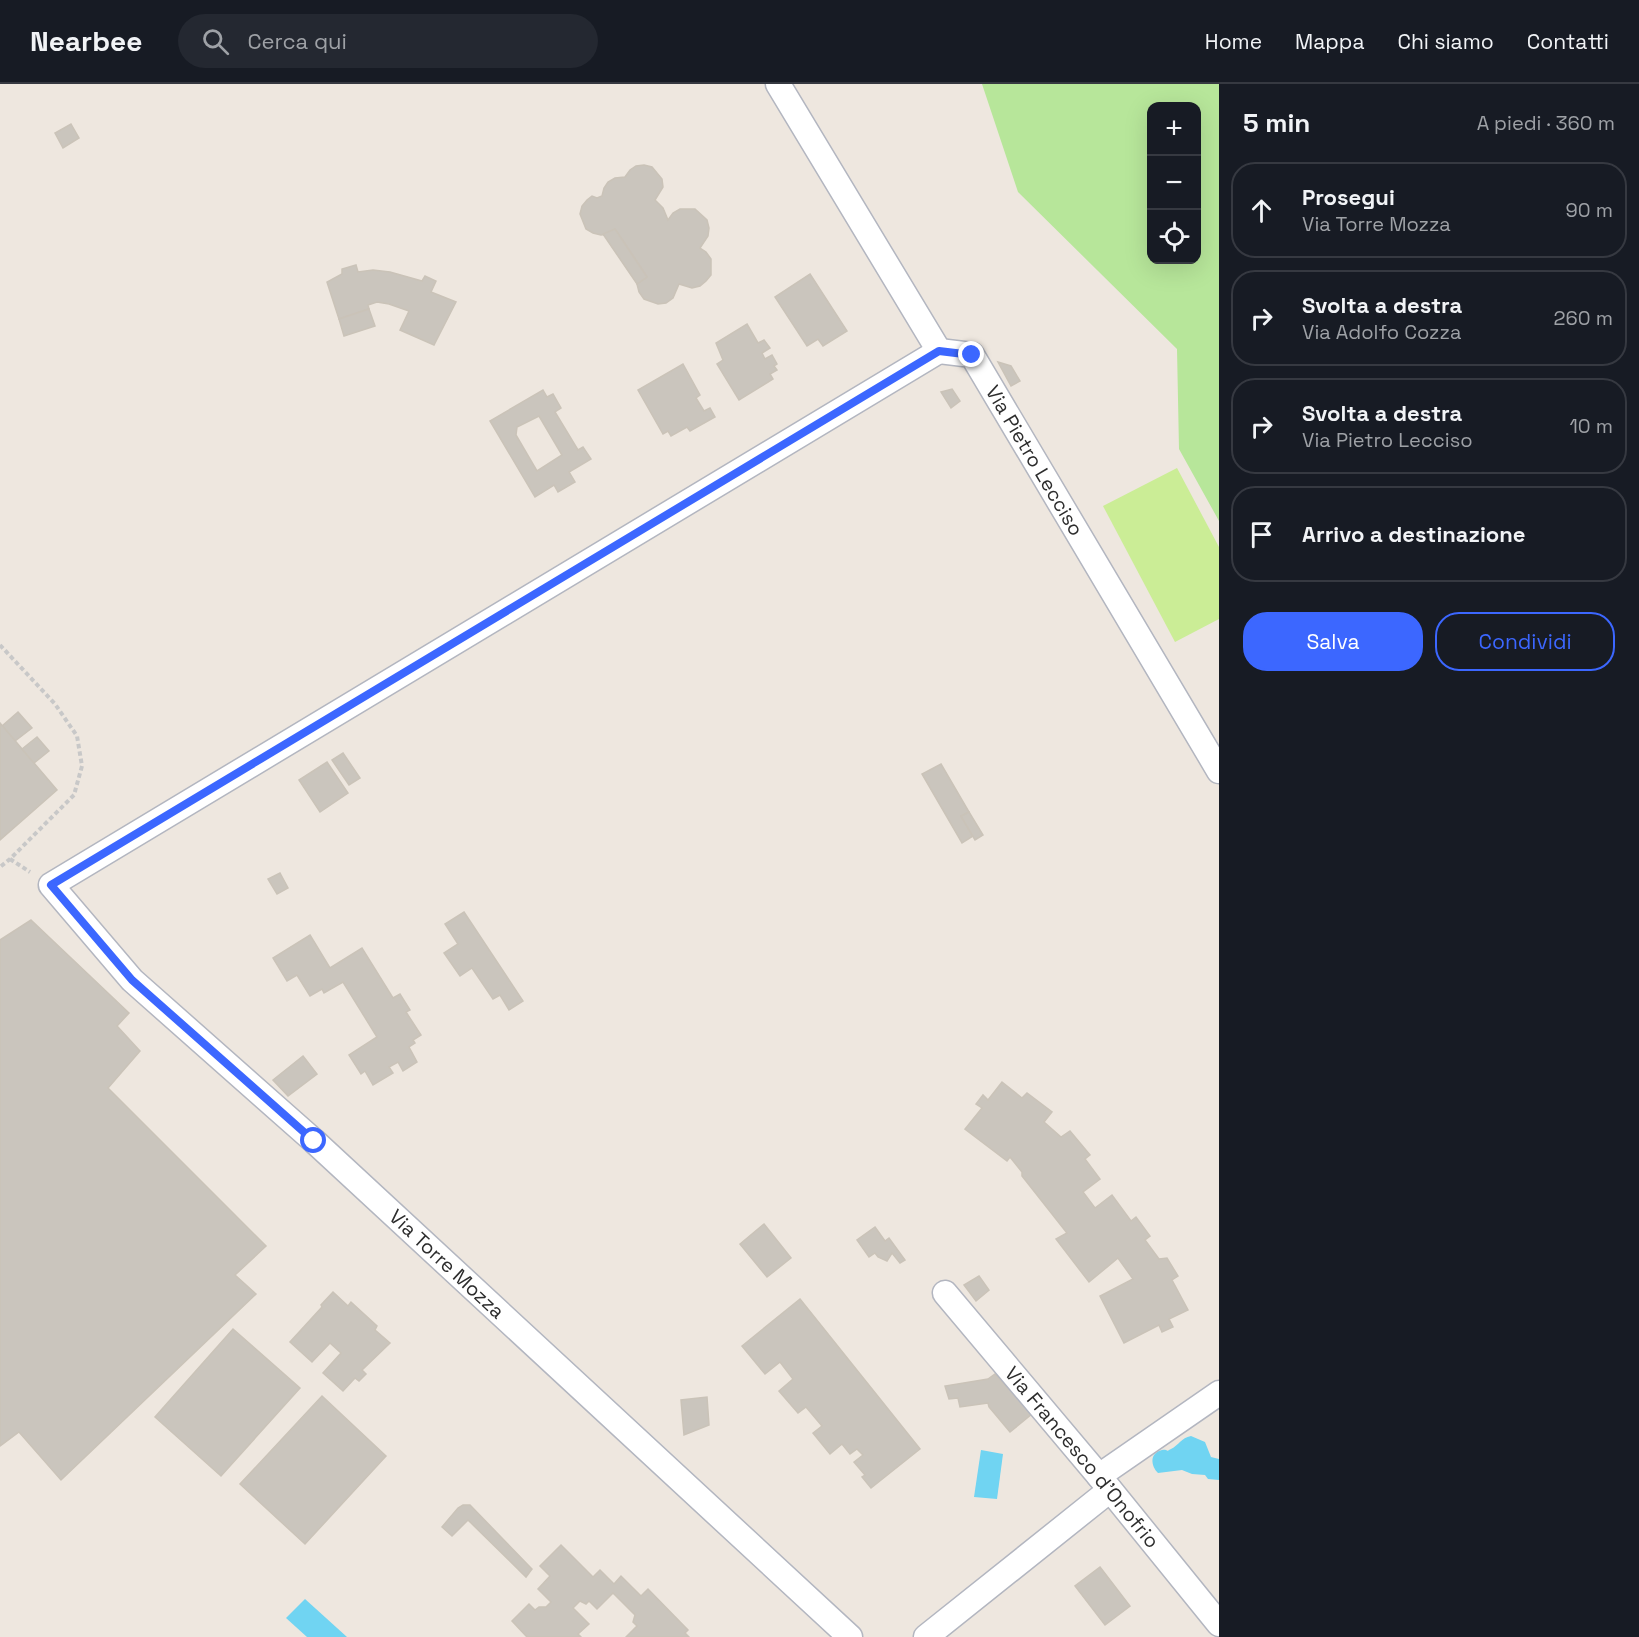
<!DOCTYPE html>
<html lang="it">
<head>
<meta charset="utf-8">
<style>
	body { margin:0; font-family:"Space Grotesk",sans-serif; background:#242831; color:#f1f3f6 }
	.controls { position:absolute; right:18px; top:18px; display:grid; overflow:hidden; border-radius:12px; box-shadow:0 6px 24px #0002 }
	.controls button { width:54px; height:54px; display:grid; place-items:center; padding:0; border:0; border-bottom:2px solid #363941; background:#171b24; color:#f1f3f6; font:30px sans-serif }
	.stop { position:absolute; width:18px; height:18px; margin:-14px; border:4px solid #3c67ff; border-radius:50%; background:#fff }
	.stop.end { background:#3c67ff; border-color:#fff; box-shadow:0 2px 6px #0008 }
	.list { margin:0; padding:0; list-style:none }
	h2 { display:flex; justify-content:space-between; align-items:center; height:78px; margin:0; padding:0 24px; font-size:26px }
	h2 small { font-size:20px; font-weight:400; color:#9ea1a6 }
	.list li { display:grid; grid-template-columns:39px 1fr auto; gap:18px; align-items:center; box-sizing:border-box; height:96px; margin:0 12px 12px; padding:0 12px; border:2px solid #363941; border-radius:24px }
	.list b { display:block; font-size:22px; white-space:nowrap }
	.list p { margin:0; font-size:20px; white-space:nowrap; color:#9ea1a6 }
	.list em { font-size:20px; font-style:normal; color:#9ea1a6 }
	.actions { display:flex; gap:12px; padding:18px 24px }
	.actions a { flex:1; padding:14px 0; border:2px solid #3c67ff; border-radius:24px; text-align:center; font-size:21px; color:#3c67ff }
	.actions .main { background:#3c67ff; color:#fff }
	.icon { flex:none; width:33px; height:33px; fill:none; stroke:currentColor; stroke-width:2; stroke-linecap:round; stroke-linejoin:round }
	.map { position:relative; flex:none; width:1219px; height:1553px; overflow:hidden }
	header { display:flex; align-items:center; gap:36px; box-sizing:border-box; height:84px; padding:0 30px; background:#171b24; border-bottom:2px solid #363941 }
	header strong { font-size:28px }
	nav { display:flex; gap:33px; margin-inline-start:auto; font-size:21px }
	.search { width:420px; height:54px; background:#242831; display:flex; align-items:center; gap:15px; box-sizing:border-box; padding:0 21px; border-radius:33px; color:#9ea1a6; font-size:22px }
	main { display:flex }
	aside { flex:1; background:#171b24 }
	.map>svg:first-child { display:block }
	.green { fill:#b7e69a; fill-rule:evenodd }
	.pitch { fill:#cbed96 }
	.water { fill:#70d4f2 }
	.building { fill:#cac5bd; stroke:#cac3b8; stroke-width:1.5; fill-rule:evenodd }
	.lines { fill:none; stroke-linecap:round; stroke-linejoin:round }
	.street-casing { stroke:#b3b6c0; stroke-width:27 }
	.path { stroke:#c8c8c8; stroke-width:4; stroke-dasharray:4.5 3; stroke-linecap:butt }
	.street { stroke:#fff; stroke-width:24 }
	.route { stroke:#3c67ff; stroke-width:8 }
	.labels { text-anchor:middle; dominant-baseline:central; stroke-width:4.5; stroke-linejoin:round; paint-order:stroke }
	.street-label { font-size:20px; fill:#2d2d2d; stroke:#fff }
</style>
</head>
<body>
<header>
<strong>Nearbee</strong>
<div class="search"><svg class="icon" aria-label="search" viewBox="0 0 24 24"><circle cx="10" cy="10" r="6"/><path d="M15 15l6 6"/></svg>Cerca qui</div>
<nav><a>Home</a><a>Mappa</a><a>Chi siamo</a><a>Contatti</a></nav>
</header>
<main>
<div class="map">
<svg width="1219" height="1553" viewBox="0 0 1219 1553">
	<rect width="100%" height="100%" fill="#eee7df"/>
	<!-- green -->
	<path class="green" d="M982,0H1219V437L1179,365L1177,265L1018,108ZM1152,22H1196V176H1152Z"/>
	<!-- pitch -->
	<polygon class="pitch" points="1177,384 1219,463 1219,535 1175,558 1103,422"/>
	<!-- water -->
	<g class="water">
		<path d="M1191,1352L1205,1358L1211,1373L1219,1375V1396L1208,1395L1205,1391L1192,1390L1182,1386L1158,1389C1151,1382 1149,1369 1162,1366C1170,1365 1164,1369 1171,1365C1179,1361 1181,1354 1191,1352Z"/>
		<polygon points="981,1366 1003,1370 997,1415 974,1413"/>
		<polygon points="305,1515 347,1553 307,1553 286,1534"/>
	</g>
	<!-- building -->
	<g class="building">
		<polygon points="71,40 79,54 63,64 55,49"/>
		<polygon points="644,81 652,83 662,95 663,103 655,116 663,124 668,136 673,129 680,125 695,125 707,136 709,144 708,152 700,164 706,168 711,175 711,191 706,197 700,202 692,204 679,200 673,214 666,219 658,220 644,215 639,208 637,200 647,193 615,145 608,150 601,151 593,149 586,145 580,130 582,122 587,116 592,112 597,114 602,112 604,104 608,98 615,94 625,93 630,86 636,82"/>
		<polygon points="615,145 647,193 637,200 603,150"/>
		<polygon points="356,181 358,188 373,186 390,188 422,197 425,192 436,197 431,208 456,218 434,261 400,246 409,227 389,220 377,218 368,221 369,225 339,235 327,198 342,190 342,185"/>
		<polygon points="810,190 847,247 823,262 818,255 807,262 775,213"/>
		<polygon points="369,225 375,242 344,252 339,235"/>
		<polygon points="747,240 758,259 764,256 770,264 762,269 765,275 772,271 777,280 774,282 777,286 770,290 773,295 739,316 717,280 723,276 716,259"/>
		<polygon points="998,278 1011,282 1020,297 1011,302"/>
		<polygon points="683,280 700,311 696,314 704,327 710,324 715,333 690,347 687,343 671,352 668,347 663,350 638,306"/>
		<polygon points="952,305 960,317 951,324 941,308"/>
		<path d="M543,306L547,313L553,310L561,324L555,328L578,366L583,363L591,375L569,388L575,398L558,408L554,401L535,413L490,337ZM539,332L562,371L537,387L516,351L517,343Z"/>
		<polygon points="18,628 32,644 15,657 2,642"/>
		<polygon points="0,639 57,706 0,756"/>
		<polygon points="37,653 49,667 34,679 22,665"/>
		<polygon points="343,669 360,694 349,701 332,676"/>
		<polygon points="327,678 348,709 320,728 299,696"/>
		<polygon points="941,680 969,728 961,732 973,752 962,759 922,690"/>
		<polygon points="969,728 983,751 975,756 961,732"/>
		<polygon points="280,789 288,804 277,810 268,795"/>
		<polygon points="464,828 523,917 509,926 500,911 493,915 472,884 460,892 444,869 458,860 445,840"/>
		<polygon points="31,836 129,929 117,942 140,967 108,1004 266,1162 235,1191 256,1210 61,1396 19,1348 0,1362 0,856"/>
		<polygon points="310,851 330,884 362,864 393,914 400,910 410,926 406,928 421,951 413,956 415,959 409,963 417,978 403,987 398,978 389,983 393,989 373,1001 365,987 361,990 349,971 377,953 343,898 324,909 322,905 310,912 297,891 287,897 273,874"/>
		<polygon points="303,972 317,990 288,1012 273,996"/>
		<polygon points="1002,998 1022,1014 1027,1009 1052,1028 1044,1038 1061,1053 1070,1047 1090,1071 1085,1075 1100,1095 1083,1108 1095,1124 1112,1111 1131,1137 1136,1133 1150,1152 1145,1156 1159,1175 1167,1174 1178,1192 1172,1196 1188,1226 1169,1235 1173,1243 1162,1248 1159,1241 1124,1259 1100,1212 1133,1195 1118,1174 1089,1198 1056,1155 1067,1149 1022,1092 1022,1088 1010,1073 1007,1077 965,1045 982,1024 976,1020 983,1011 988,1016"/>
		<polygon points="764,1140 791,1174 767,1193 740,1160"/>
		<polygon points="875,1143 885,1157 889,1154 905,1176 900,1179 892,1169 887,1177 878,1173 875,1169 869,1173 857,1156"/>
		<polygon points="979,1192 989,1206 976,1217 964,1201"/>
		<polygon points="333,1208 348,1222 351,1218 377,1242 375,1246 390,1259 362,1286 366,1290 359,1297 355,1294 343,1307 323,1289 341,1269 330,1259 312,1278 290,1258 322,1223 321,1221"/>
		<polygon points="800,1215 920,1365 871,1404 862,1393 865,1391 854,1378 863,1371 857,1365 850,1370 842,1360 830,1370 813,1349 822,1342 806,1323 798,1329 779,1307 793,1295 780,1278 765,1290 742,1262"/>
		<polygon points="233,1245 300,1304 221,1392 155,1333"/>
		<polygon points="995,1290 1032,1330 1010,1348 989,1323 988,1319 960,1323 958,1314 949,1315 945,1302 988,1295"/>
		<polygon points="322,1312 386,1372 305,1460 240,1400"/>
		<polygon points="707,1313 709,1341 684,1351 681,1316"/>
		<polygon points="463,1421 470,1421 532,1485 526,1493 468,1436 452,1452 442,1443 458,1424"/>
		<polygon points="561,1461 593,1493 600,1486 614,1500 621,1492 641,1512 648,1505 688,1546 685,1549 689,1553 626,1553 637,1542 633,1538 635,1531 613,1509 597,1525 589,1517 586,1520 580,1517 573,1524 589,1540 578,1550 581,1553 527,1553 512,1537 529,1520 535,1526 539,1523 546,1523 551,1518 538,1505 550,1492 540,1482"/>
		<polygon points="1100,1483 1130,1522 1105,1541 1075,1502"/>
	</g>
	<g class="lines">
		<!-- street casing -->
		<g class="street-casing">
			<g id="street">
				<polyline points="778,0 939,267"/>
				<path id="s1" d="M939,267L972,271L1219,687"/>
				<path id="s2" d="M945,1209L1099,1392L1219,1540"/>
				<polyline points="1099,1392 1219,1309"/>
				<polyline points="850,1553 314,1057 132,896 51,801 939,267"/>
				<polyline points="926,1553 1110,1406"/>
			</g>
		</g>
		<!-- path -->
		<g class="path">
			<polyline points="0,561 55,620 77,652 82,682 74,711 10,775 0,783"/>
			<polyline points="10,775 30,788"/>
		</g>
		<!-- street -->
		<use href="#street" class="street"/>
	</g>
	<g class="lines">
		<!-- route -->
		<polyline class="route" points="314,1057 132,896 51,801 939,267 972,271"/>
	</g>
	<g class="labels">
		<!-- street labels -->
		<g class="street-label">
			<text stroke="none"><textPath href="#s1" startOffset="156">Via Pietro Lecciso</textPath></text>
			<text transform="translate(447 1180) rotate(43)">Via Torre Mozza</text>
			<text stroke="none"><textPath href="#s2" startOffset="214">Via Francesco d'Onofrio</textPath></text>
		</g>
	</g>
</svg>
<div class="controls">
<button>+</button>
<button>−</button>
<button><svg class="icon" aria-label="locate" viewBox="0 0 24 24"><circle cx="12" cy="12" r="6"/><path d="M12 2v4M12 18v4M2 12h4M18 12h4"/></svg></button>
</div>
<div class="stop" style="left:314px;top:1057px"></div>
<div class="stop end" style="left:972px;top:271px"></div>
</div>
<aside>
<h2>5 min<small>A piedi · 360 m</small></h2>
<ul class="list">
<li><svg class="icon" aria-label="ahead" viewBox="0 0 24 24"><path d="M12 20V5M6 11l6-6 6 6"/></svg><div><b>Prosegui</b><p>Via Torre Mozza</p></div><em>90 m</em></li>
<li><svg class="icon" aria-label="right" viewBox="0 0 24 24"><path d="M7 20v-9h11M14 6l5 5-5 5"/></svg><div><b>Svolta a destra</b><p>Via Adolfo Cozza</p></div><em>260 m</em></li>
<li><svg class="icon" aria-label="right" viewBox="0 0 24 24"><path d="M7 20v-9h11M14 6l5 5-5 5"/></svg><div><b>Svolta a destra</b><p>Via Pietro Lecciso</p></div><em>10 m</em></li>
<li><svg class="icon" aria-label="arrive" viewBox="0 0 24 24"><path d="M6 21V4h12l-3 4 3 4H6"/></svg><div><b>Arrivo a destinazione</b></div></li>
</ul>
<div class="actions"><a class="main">Salva</a><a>Condividi</a></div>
</aside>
</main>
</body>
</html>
